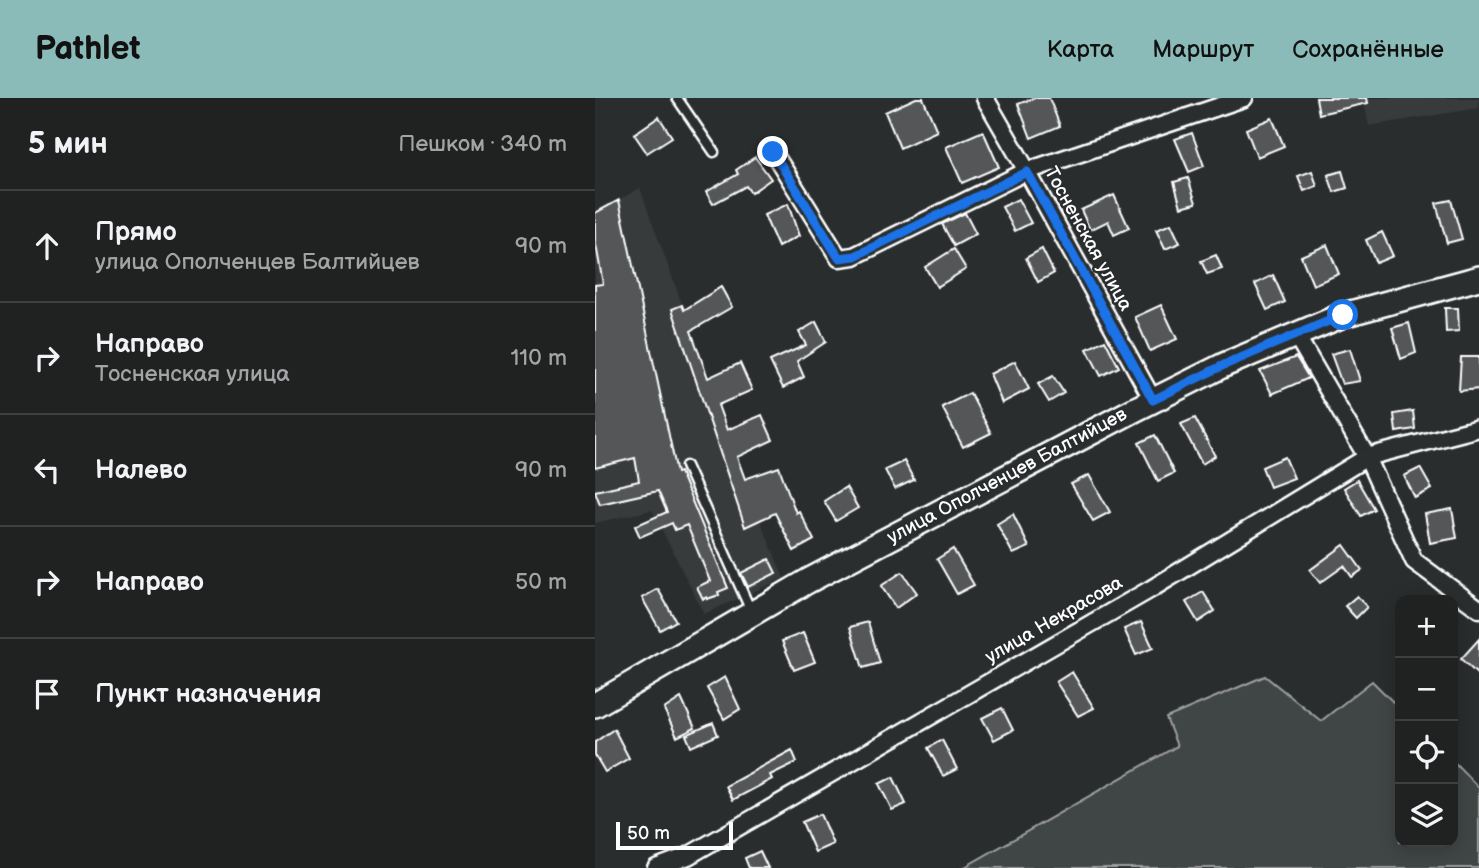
<!DOCTYPE html>
<html lang="ru">
<head>
<meta charset="utf-8">
<style>
	body { margin:0; font-family:"Balsamiq Sans",sans-serif; background:#2d2f2f; color:#f1f3f6 }
	.controls { position:absolute; right:21px; bottom:21px; display:grid; overflow:hidden; border-radius:14px; box-shadow:0 4px 18px #0003 }
	.controls button { width:63px; height:63px; display:grid; place-items:center; padding:0; border:0; border-bottom:2px solid #3d3f40; background:#202222; color:#f1f3f6; font:35px sans-serif }
	.scale { position:absolute; left:21px; bottom:18px; width:117px; box-sizing:border-box; padding-left:7px; border:4px solid #fff; border-top:0; font-size:19px; line-height:24px; white-space:nowrap; color:#fff; -webkit-text-stroke:5px #2a2d2e; paint-order:stroke }
	.stop { position:absolute; width:21px; height:21px; margin:-16px; border:5px solid #1a73e8; border-radius:50%; background:#fff }
	.stop.end { background:#1a73e8; border-color:#fff; box-shadow:0 2px 7px #0008 }
	.list { margin:0; padding:0; list-style:none }
	h2 { display:flex; justify-content:space-between; align-items:center; height:91px; margin:0; padding:0 28px; font-size:30px }
	h2 small { font-size:23px; font-weight:400; color:#a2a4a5 }
	.list li { display:grid; grid-template-columns:46px 1fr auto; gap:21px; align-items:center; box-sizing:border-box; height:112px; padding:0 28px; border-top:2px solid #3d3f40 }
	.list b { display:block; font-size:26px; white-space:nowrap }
	.list p { margin:0; font-size:23px; white-space:nowrap; color:#a2a4a5 }
	.list em { font-size:23px; font-style:normal; color:#a2a4a5 }
	.icon { flex:none; width:38px; height:38px; fill:none; stroke:currentColor; stroke-width:2; stroke-linecap:round; stroke-linejoin:round }
	.map { position:relative; flex:none; width:884px; height:770px; overflow:hidden }
	header { display:flex; align-items:center; gap:42px; box-sizing:border-box; height:98px; padding:0 35px; background:#8bbbb9; color:#111 }
	header strong { font-size:33px }
	nav { display:flex; gap:38px; margin-inline-start:auto; font-size:24px }
	main { display:flex }
	aside { flex:1; background:#202222 }
	.map>svg:first-child { display:block }
	.built { fill:#373a3b }
	.green { fill:#414445; stroke:#a0a2a2; stroke-width:2 }
	.building { fill:#555758; stroke:#fff; stroke-width:2 }
	.lines { fill:none; stroke-linecap:round; stroke-linejoin:round }
	.service-casing { stroke:#fff; stroke-width:13 }
	.minor-casing { stroke:#fff; stroke-width:21 }
	.secondary-casing { stroke:#fff; stroke-width:28 }
	.service { stroke:#2a2d2e; stroke-width:8 }
	.minor { stroke:#2a2d2e; stroke-width:16 }
	.secondary { stroke:#2a2d2e; stroke-width:23 }
	.route { stroke:#1a73e8; stroke-width:9 }
	.labels { text-anchor:middle; dominant-baseline:central; stroke-width:5; stroke-linejoin:round; paint-order:stroke }
	.street-label { font-size:19px; fill:#fff; stroke:#2a2d2e }
</style>
</head>
<body>
<header>
<strong>Pathlet</strong>
<nav><a>Карта</a><a>Маршрут</a><a>Сохранённые</a></nav>
</header>
<main>
<aside>
<h2>5 мин<small>Пешком · 340 m</small></h2>
<ul class="list">
<li><svg class="icon" aria-label="ahead" viewBox="0 0 24 24"><path d="M12 20V5M6 11l6-6 6 6"/></svg><div><b>Прямо</b><p>улица Ополченцев Балтийцев</p></div><em>90 m</em></li>
<li><svg class="icon" aria-label="right" viewBox="0 0 24 24"><path d="M7 20v-9h11M14 6l5 5-5 5"/></svg><div><b>Направо</b><p>Тосненская улица</p></div><em>110 m</em></li>
<li><svg class="icon" aria-label="left" viewBox="0 0 24 24"><path d="M17 20v-9H6M10 6l-5 5 5 5"/></svg><div><b>Налево</b></div><em>90 m</em></li>
<li><svg class="icon" aria-label="right" viewBox="0 0 24 24"><path d="M7 20v-9h11M14 6l5 5-5 5"/></svg><div><b>Направо</b></div><em>50 m</em></li>
<li><svg class="icon" aria-label="arrive" viewBox="0 0 24 24"><path d="M6 21V4h12l-3 4 3 4H6"/></svg><div><b>Пункт назначения</b></div></li>
</ul>
</aside>
<div class="map">
<svg width="884" height="770" viewBox="0 0 884 770">
	<rect width="100%" height="100%" fill="#2a2d2e"/>
	<filter id="ink" filterUnits="userSpaceOnUse"><feTurbulence type="fractalNoise" baseFrequency=".0143" numOctaves="2"/><feDisplacementMap in="SourceGraphic" scale="14" xChannelSelector="R" yChannelSelector="G"/><feConvolveMatrix kernelMatrix="1 2 1 2 8 2 1 2 1" color-interpolation-filters="sRGB"/></filter>
	<g filter="url(#ink)">
		<!-- built -->
		<g class="built">
			<polygon points="768,0 884,0 884,10 774,28"/>
			<polygon points="45,90 165,422 189,480 109,516 57,412 0,425 0,115"/>
		</g>
		<!-- green -->
		<polygon class="green" points="670,578 726,623 777,583 805,611 805,744 858,744 858,663 884,690 884,770 368,770 582,648 571,620"/>
		<!-- building -->
		<g class="building">
			<polygon points="321,0 328,0 342,33 305,50 290,14"/>
			<polygon points="439,0 454,0 465,28 436,40 423,6"/>
			<polygon points="721,0 772,0 773,5 724,16"/>
			<polygon points="64,19 77,39 52,55 39,36"/>
			<polygon points="677,20 689,48 662,59 651,31"/>
			<polygon points="388,33 404,69 367,85 351,49"/>
			<polygon points="597,35 609,68 594,74 580,41"/>
			<polygon points="160,59 176,81 156,95 151,88 118,106 111,94 143,76 141,72"/>
			<polygon points="717,73 722,88 709,93 703,78"/>
			<polygon points="747,73 752,90 739,94 733,77"/>
			<polygon points="593,80 601,105 586,109 579,84"/>
			<polygon points="519,97 534,130 519,137 513,123 495,132 486,112"/>
			<polygon points="423,101 436,125 420,133 407,109"/>
			<polygon points="24,102 82,375 85,374 133,490 123,494 124,497 112,501 112,499 108,501 102,489 115,483 92,427 80,432 77,425 45,439 40,428 72,414 63,393 5,406 0,393 44,383 40,360 0,370 0,187 8,186 0,141 0,115"/>
			<polygon points="856,102 867,141 852,145 841,105"/>
			<polygon points="193,106 204,138 183,149 169,117"/>
			<polygon points="370,115 381,136 359,148 347,126"/>
			<polygon points="576,126 585,145 570,151 561,132"/>
			<polygon points="787,134 798,158 781,165 771,142"/>
			<polygon points="732,147 744,176 718,187 706,158"/>
			<polygon points="359,151 371,171 342,189 330,169"/>
			<polygon points="447,151 459,175 443,184 431,160"/>
			<polygon points="621,157 627,171 612,176 606,163"/>
			<polygon points="678,177 690,204 672,212 660,186"/>
			<polygon points="126,189 137,209 96,233 113,280 145,265 157,292 123,307 132,332 167,317 178,342 142,359 150,381 184,369 201,415 204,413 219,442 199,453 180,415 150,429 77,211 87,207 89,212"/>
			<polygon points="566,207 582,241 555,253 540,219"/>
			<polygon points="850,210 863,210 864,233 851,234"/>
			<polygon points="221,224 231,244 202,263 209,279 188,290 175,263 211,247 204,234"/>
			<polygon points="814,225 821,255 806,261 797,230"/>
			<polygon points="510,242 524,269 506,278 492,251"/>
			<polygon points="755,251 765,283 747,286 736,256"/>
			<polygon points="701,259 714,280 677,296 665,273"/>
			<polygon points="866,259 884,259 884,291 864,293"/>
			<polygon points="420,263 434,291 407,305 395,276"/>
			<polygon points="458,278 469,295 454,304 443,286"/>
			<polygon points="375,295 396,335 368,349 347,309"/>
			<polygon points="818,313 820,331 801,334 799,316"/>
			<polygon points="600,320 620,358 607,366 586,326"/>
			<polygon points="560,337 579,375 563,383 544,345"/>
			<polygon points="690,359 699,380 675,389 667,369"/>
			<polygon points="309,363 319,382 300,391 290,372"/>
			<polygon points="825,370 837,391 820,400 809,378"/>
			<polygon points="494,377 515,414 498,423 476,386"/>
			<polygon points="762,382 779,411 766,418 749,390"/>
			<polygon points="251,389 263,410 241,423 229,403"/>
			<polygon points="857,411 862,440 835,445 830,416"/>
			<polygon points="418,416 434,449 418,456 402,426"/>
			<polygon points="749,447 767,472 757,479 749,468 725,485 715,472"/>
			<polygon points="358,451 379,487 362,496 342,461"/>
			<polygon points="174,461 181,475 153,489 146,475"/>
			<polygon points="307,474 322,495 301,510 286,488"/>
			<polygon points="63,491 81,523 65,532 47,500"/>
			<polygon points="608,494 620,513 603,524 591,504"/>
			<polygon points="762,498 772,509 761,520 750,508"/>
			<polygon points="273,524 285,565 268,570 255,529"/>
			<polygon points="546,524 558,550 541,557 529,531"/>
			<polygon points="208,535 220,564 199,572 187,543"/>
			<polygon points="884,541 884,578 866,561"/>
			<polygon points="477,574 499,610 483,618 461,584"/>
			<polygon points="130,579 145,611 129,621 112,590"/>
			<polygon points="86,600 100,630 82,639 69,611"/>
			<polygon points="407,610 418,632 399,642 387,620"/>
			<polygon points="118,625 123,637 96,649 91,637"/>
			<polygon points="19,631 34,660 10,674 0,657 0,644"/>
			<polygon points="347,642 362,671 348,678 333,650"/>
			<polygon points="197,652 202,664 175,677 177,681 138,702 131,688"/>
			<polygon points="298,679 311,706 297,712 284,686"/>
			<polygon points="225,716 238,746 220,754 207,724"/>
			<polygon points="165,753 173,770 154,770 150,760"/>
		</g>
		<g class="lines">
			<!-- service casing -->
			<g class="service-casing">
				<g id="service">
					<polyline points="82,0 119,54"/>
					<polyline points="91,368 156,513"/>
				</g>
			</g>
			<!-- minor casing -->
			<g class="minor-casing">
				<g id="minor">
					<polyline points="390,0 432,73 558,302"/>
					<polyline points="178,54 244,160 259,158 432,73 649,0"/>
					<polyline points="701,237 772,359 819,463 884,511"/>
					<polyline points="61,770 93,758 556,491 772,359 884,330"/>
				</g>
			</g>
			<!-- secondary casing -->
			<g class="secondary-casing">
				<polyline id="secondary" points="0,607 213,483 541,311 629,267 748,217 884,180"/>
			</g>
			<!-- service -->
			<use href="#service" class="service"/>
			<!-- minor -->
			<use href="#minor" class="minor"/>
			<!-- secondary -->
			<use href="#secondary" class="secondary"/>
		</g>
	</g>
	<g class="lines" filter="url(#ink)">
		<!-- route -->
		<polyline class="route" points="178,54 244,160 260,158 432,74 558,302 629,267 748,217"/>
	</g>
	<g class="labels">
		<!-- street labels -->
		<g class="street-label">
			<text transform="translate(493 141) rotate(61)">Тосненская улица</text>
			<text transform="translate(412 378) rotate(-28)">улица Ополченцев Балтийцев</text>
			<text transform="translate(459 522) rotate(-30)">улица Некрасова</text>
		</g>
	</g>
</svg>
<div class="controls">
<button>+</button>
<button>−</button>
<button><svg class="icon" aria-label="locate" viewBox="0 0 24 24"><circle cx="12" cy="12" r="6"/><path d="M12 2v4M12 18v4M2 12h4M18 12h4"/></svg></button>
<button><svg class="icon" aria-label="layers" viewBox="0 0 24 24"><path d="M12 4l9 5-9 5-9-5zM3 14l9 5 9-5"/></svg></button>
</div>
<div class="scale">50 m</div>
<div class="stop" style="left:748px;top:217px"></div>
<div class="stop end" style="left:178px;top:54px"></div>
</div>
</main>
</body>
</html>
